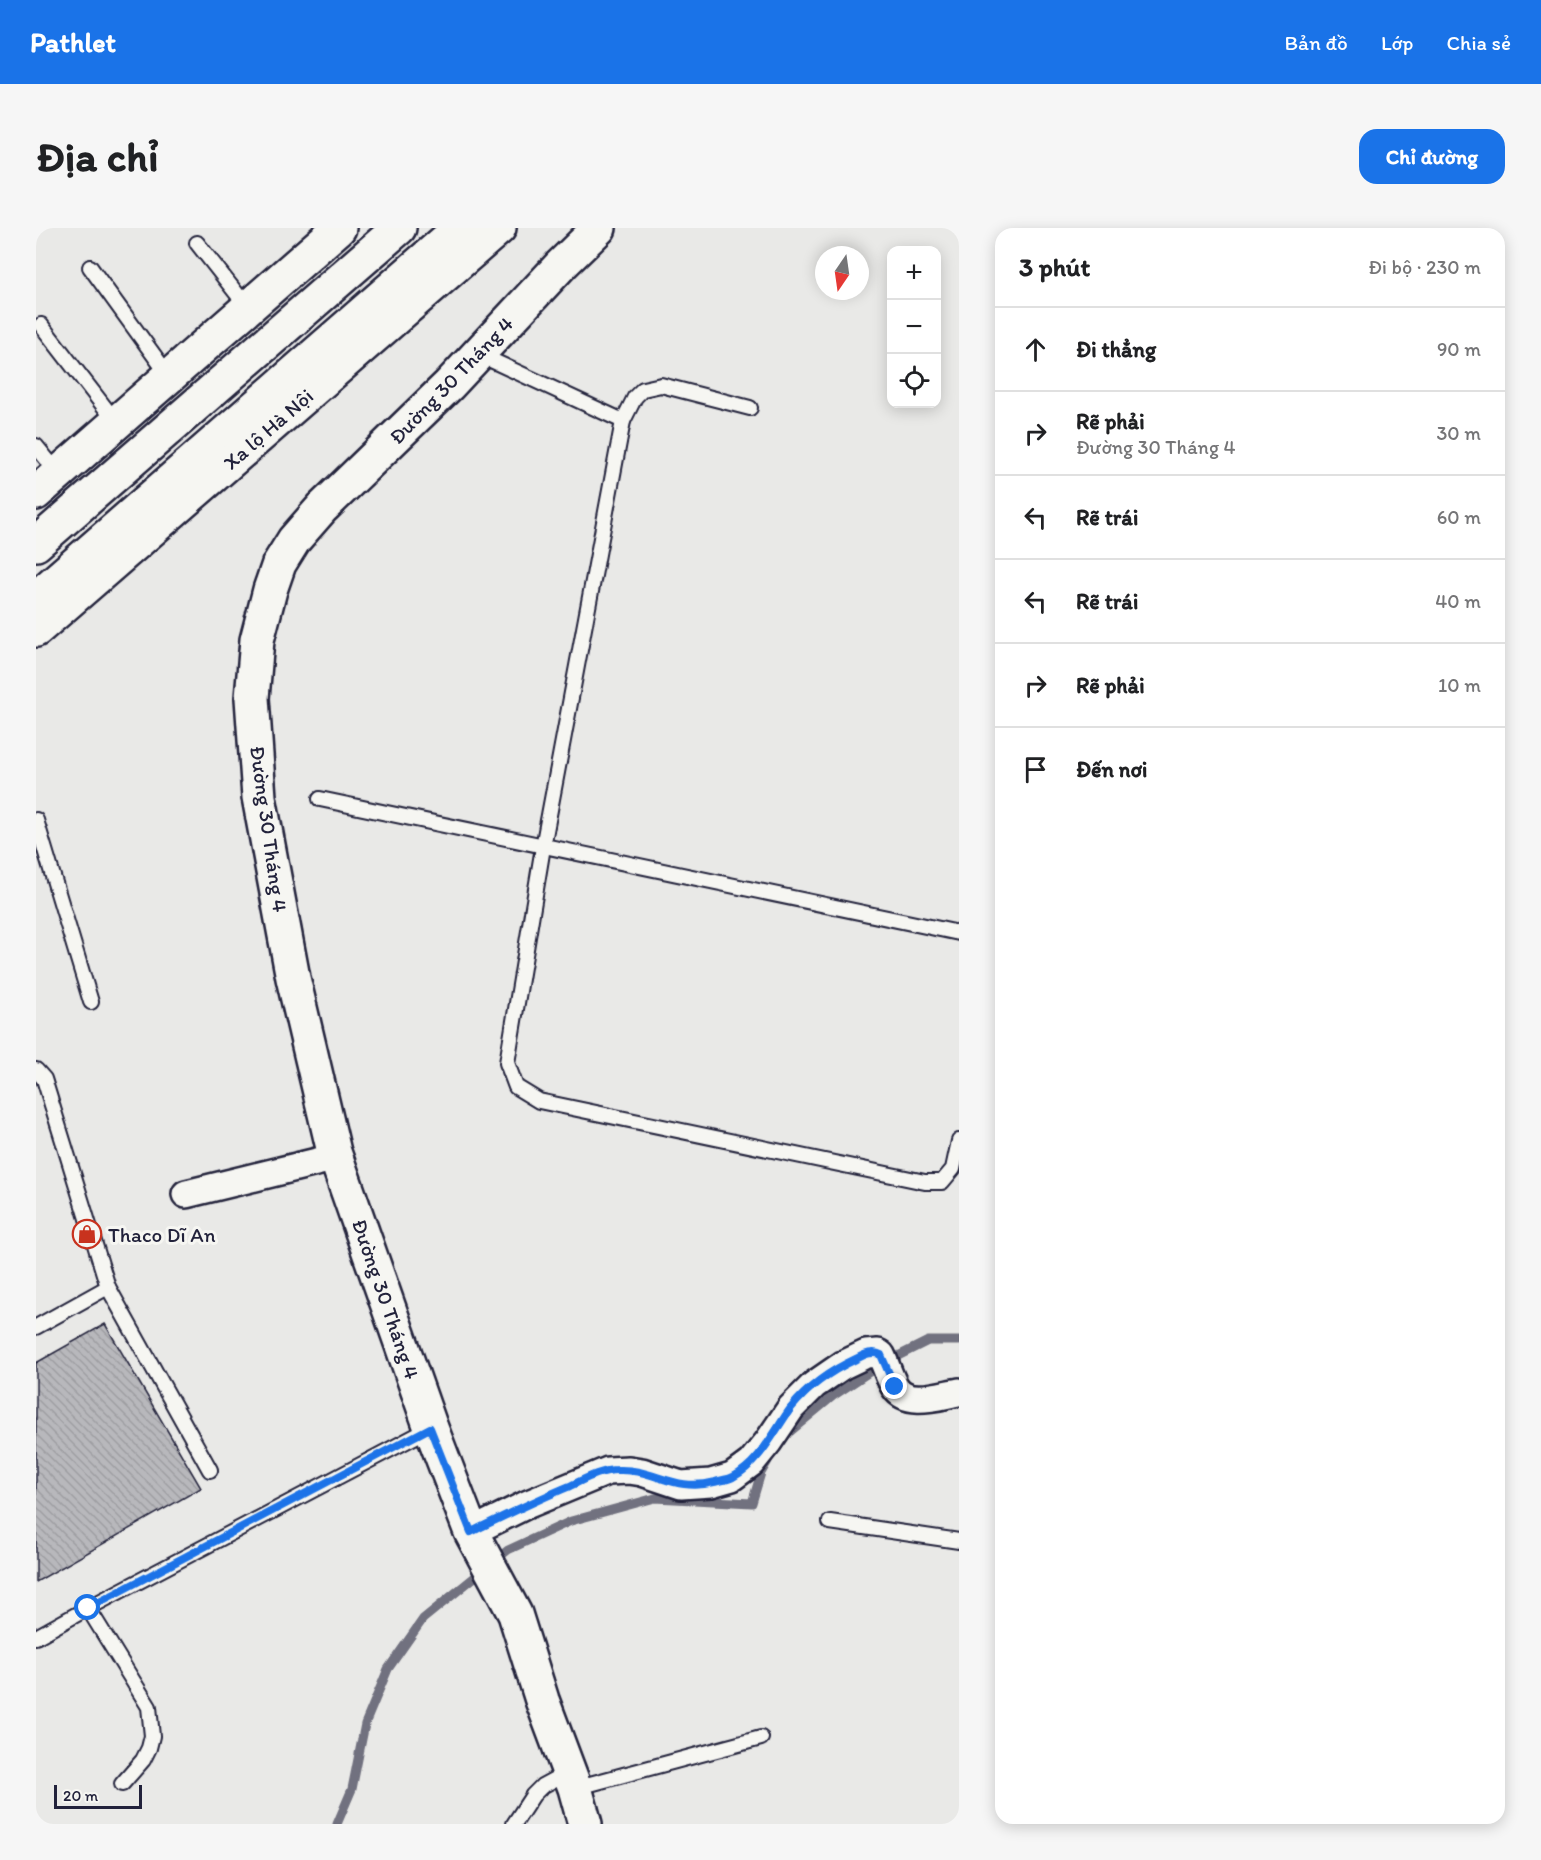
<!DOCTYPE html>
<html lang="vi">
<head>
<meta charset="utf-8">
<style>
	body { margin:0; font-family:Itim,sans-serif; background:#f6f6f6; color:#202124 }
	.controls { position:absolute; right:18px; top:18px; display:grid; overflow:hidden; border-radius:12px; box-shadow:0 3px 15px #0003 }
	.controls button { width:54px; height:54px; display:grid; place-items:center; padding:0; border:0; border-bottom:2px solid #e0e0e0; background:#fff; color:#202124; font:30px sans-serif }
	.compass { position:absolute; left:779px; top:18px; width:54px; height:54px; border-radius:50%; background:#fff; box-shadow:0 3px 15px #0003; rotate:193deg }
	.scale { position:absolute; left:18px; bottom:15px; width:88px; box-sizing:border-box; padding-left:6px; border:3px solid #22223b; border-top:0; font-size:16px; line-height:21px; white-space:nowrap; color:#22223b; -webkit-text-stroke:4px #f6f6f2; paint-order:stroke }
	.stop { position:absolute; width:18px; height:18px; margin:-14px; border:4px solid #1a73e8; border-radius:50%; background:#fff }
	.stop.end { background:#1a73e8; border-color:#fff; box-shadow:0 2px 6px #0008 }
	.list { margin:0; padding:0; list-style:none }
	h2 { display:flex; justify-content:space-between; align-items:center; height:78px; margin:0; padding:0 24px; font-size:26px }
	h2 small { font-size:20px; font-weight:400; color:#757577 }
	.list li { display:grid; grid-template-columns:39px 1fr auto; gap:18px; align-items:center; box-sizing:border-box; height:84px; padding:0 24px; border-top:2px solid #e0e0e0 }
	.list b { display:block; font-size:22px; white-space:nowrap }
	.list p { margin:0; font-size:20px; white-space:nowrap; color:#757577 }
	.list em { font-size:20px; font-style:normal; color:#757577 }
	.icon { flex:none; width:33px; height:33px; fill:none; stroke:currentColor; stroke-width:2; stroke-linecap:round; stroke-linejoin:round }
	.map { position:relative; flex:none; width:923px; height:1596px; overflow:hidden; border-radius:18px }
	header { display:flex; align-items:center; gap:36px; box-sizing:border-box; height:84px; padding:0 30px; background:#1a73e8; color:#fff }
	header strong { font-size:28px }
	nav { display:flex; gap:33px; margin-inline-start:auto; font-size:21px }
	.intro { display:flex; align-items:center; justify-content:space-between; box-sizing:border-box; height:144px; padding:0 36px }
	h1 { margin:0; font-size:42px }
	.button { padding:15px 27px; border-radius:18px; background:#1a73e8; color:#fff; font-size:21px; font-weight:700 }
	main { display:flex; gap:36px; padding:0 36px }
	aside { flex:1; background:#fff; border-radius:18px; box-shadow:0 3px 15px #0003 }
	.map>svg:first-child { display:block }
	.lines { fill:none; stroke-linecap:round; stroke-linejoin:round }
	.stream { stroke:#71717f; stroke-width:9 }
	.building { fill:url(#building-back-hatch); stroke:#22223b; stroke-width:1.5 }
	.lane-casing { stroke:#22223b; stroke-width:18 }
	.street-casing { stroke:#22223b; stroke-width:32 }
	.secondary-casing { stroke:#22223b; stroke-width:38 }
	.highway-casing { stroke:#22223b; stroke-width:38 }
	.lane { stroke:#f6f6f2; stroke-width:14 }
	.street { stroke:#f6f6f2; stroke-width:27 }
	.secondary { stroke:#f6f6f2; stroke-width:33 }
	.highway { stroke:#f6f6f2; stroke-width:33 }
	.route { stroke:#1a73e8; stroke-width:8 }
	.labels { text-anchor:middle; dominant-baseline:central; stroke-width:6; stroke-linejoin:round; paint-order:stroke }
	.street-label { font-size:21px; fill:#22223b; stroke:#f6f6f2 }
	.poi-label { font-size:21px; fill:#22223b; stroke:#f6f6f2; text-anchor:start }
</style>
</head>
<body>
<header>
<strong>Pathlet</strong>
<nav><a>Bản đồ</a><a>Lớp</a><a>Chia sẻ</a></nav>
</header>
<div class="intro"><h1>Địa chỉ</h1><a class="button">Chỉ đường</a></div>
<main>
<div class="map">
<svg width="923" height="1596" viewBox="0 0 923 1596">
	<defs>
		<pattern id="building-back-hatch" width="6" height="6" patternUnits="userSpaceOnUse" patternTransform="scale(1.5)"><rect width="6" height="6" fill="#b8b8bc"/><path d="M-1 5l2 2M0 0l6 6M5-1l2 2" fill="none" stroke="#9e9ea2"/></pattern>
	</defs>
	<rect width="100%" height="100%" fill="#e9e9e7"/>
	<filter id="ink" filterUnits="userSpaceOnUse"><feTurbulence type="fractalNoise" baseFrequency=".0167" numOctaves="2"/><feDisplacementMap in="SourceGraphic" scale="12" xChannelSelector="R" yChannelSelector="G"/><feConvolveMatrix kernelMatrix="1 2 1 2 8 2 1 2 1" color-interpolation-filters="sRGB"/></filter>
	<g filter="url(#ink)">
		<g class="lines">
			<!-- stream -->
			<g class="stream">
				<polyline points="750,1207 797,1168 844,1137 892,1113 923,1113"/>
				<polyline points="301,1596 316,1561 329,1496 352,1441 387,1391 472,1322 535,1293 619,1270 716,1275 725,1245 732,1233"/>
			</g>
		</g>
		<!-- building -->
		<polygon class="building" points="69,1096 165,1260 0,1354 0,1135"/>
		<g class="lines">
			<!-- lane casing -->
			<g class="lane-casing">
				<g id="lane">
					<polyline points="161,15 212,80"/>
					<polyline points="54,39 133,148"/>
					<polyline points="5,97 80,194"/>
					<polyline points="442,126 587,193 507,619 471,835 480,859 503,873 889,954 906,954 917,941 923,913"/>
					<polyline points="587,193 599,169 607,161 625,157 714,180"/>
					<polyline points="0,218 22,245"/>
					<polyline points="284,571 923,705"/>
					<polyline points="0,592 55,774"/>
					<polyline points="0,842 8,851 72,1059 174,1242"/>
					<polyline points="0,1099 72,1059"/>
					<polyline points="794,1294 923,1313"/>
					<polyline points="52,1380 113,1479 116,1508 113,1520 107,1532 86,1556"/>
					<polyline points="0,1409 52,1380 395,1200"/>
					<polyline points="539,1560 725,1510"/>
					<polyline points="478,1596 497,1567 506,1558 532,1544"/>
				</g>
			</g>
			<!-- street casing -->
			<g class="street-casing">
				<g id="street">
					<polyline points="150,966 301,929"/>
					<path d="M435,1304L490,1277L572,1243L593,1242L606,1244L645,1257L675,1255L696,1249L715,1235L732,1214L755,1180L778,1157L807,1137L830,1126L842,1125L845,1127C850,1137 853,1149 859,1159C872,1179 904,1167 923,1164"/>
				</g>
			</g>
			<!-- secondary casing -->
			<g class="secondary-casing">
				<polyline id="secondary" points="549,1596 539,1560 506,1472 479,1386 435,1304 395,1200 298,924 257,750 238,649 223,569 216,470 221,412 234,362 243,336 258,312 286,280 413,157 525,37 563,0"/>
			</g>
			<!-- highway casing -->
			<g class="highway-casing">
				<g id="highway">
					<polyline points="0,265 303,0"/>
					<polyline points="0,316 363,0"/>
					<polyline points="0,370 424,0"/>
					<polyline points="0,402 463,0"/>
				</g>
			</g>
			<!-- lane -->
			<use href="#lane" class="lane"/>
			<!-- street -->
			<use href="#street" class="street"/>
			<!-- secondary -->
			<use href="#secondary" class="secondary"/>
			<!-- highway -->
			<use href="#highway" class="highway"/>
		</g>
	</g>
	<g class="lines" filter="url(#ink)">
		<!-- route -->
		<path class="route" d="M52,1380L394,1200L435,1304C468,1288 500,1272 534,1258C549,1251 565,1242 581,1242C618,1240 638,1265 679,1254C685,1252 692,1252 697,1249C724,1235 738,1203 755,1180C772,1159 796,1142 820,1131C828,1127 837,1122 845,1127L859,1159"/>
	</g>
	<!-- icons -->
	<defs>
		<g id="shop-ring" transform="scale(1.5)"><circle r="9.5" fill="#f6f6f2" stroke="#c8321e" stroke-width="1.5"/><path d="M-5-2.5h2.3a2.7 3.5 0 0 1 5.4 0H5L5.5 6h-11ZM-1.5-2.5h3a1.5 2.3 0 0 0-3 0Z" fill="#c8321e"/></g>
	</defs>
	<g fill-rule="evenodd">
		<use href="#shop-ring" x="51" y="1006"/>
	</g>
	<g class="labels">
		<!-- street labels -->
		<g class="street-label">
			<text transform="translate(415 152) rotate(-46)">Đường 30 Tháng 4</text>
			<text transform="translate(232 201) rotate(-41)">Xa lộ Hà Nội</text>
			<text transform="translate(233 601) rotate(82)">Đường 30 Tháng 4</text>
			<text transform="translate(350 1071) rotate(71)">Đường 30 Tháng 4</text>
		</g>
		<!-- poi labels -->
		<g class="poi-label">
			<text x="72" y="1006">Thaco Dĩ An</text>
		</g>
	</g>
</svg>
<div class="controls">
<button>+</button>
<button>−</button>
<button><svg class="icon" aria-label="locate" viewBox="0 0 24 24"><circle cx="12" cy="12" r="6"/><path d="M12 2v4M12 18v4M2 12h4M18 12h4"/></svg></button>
</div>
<svg class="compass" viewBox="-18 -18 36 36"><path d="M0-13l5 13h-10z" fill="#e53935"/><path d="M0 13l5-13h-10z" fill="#757577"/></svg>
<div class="scale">20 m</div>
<div class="stop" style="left:52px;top:1380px"></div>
<div class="stop end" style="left:859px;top:1159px"></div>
</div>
<aside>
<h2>3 phút<small>Đi bộ · 230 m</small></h2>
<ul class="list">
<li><svg class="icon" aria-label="ahead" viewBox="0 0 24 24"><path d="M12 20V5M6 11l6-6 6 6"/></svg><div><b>Đi thẳng</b></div><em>90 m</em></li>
<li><svg class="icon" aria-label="right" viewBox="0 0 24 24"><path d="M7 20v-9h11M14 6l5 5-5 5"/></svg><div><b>Rẽ phải</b><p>Đường 30 Tháng 4</p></div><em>30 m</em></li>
<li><svg class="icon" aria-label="left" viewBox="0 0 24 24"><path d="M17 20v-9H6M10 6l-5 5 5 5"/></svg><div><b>Rẽ trái</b></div><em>60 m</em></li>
<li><svg class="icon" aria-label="left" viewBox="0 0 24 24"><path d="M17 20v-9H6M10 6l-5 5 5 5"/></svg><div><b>Rẽ trái</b></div><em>40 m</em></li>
<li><svg class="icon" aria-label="right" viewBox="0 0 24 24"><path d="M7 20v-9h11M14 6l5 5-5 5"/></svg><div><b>Rẽ phải</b></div><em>10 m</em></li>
<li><svg class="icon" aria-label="arrive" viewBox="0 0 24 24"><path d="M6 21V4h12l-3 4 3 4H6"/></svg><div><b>Đến nơi</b></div></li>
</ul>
</aside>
</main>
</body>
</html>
